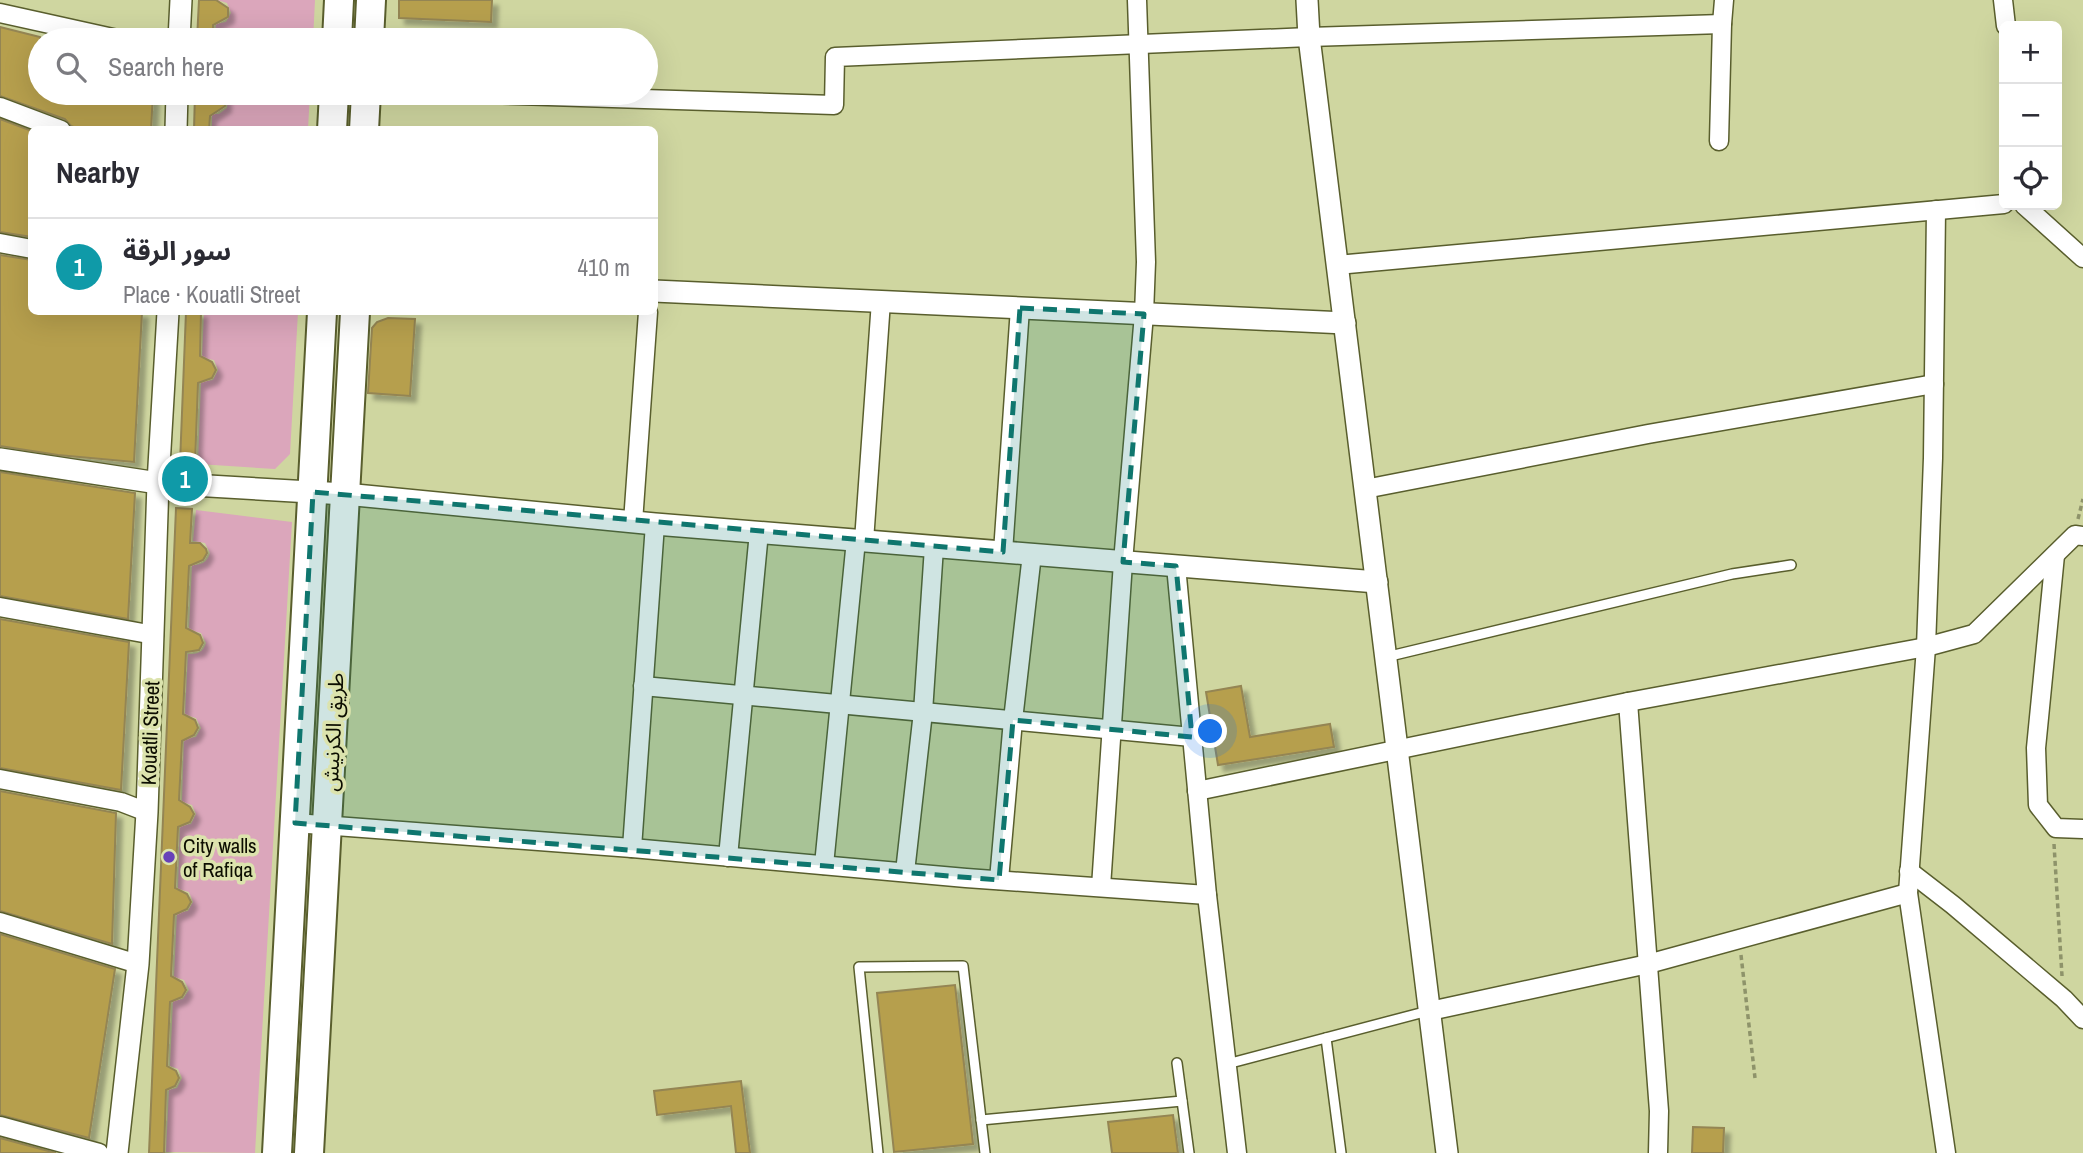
<!DOCTYPE html>
<html lang="en">
<head>
<meta charset="utf-8">
<style>
	body { margin:0; font-family:"Archivo Narrow","Noto Sans Arabic",sans-serif; background:#f7f7f7; color:#2b2b33 }
	.controls { position:absolute; right:21px; top:21px; display:grid; overflow:hidden; border-radius:10px; box-shadow:0 7px 28px #0002 }
	.controls button { width:63px; height:63px; display:grid; place-items:center; padding:0; border:0; border-bottom:2px solid #e1e1e2; background:#fff; color:#2b2b33; font:35px sans-serif }
	.you { position:absolute; left:1211px; top:732px; width:24px; height:24px; margin:-18px; border:5px solid #fff; border-radius:50%; background:#1a73e8; box-shadow:0 0 0 10px #1a73e833 }
	.badge { display:grid; place-items:center; width:46px; height:46px; border-radius:50%; background:#0f766e; color:#fff; font-size:23px; font-weight:700 }
	.pin { position:absolute; translate:-50% -50%; border:4px solid #fff; box-shadow:0 2px 7px #0006 }
	.list { margin:0; padding:0; list-style:none }
	h2 { display:flex; justify-content:space-between; align-items:center; height:91px; margin:0; padding:0 28px; font-size:30px }
	h2 small { font-size:23px; font-weight:400; color:#7c7c81 }
	.list li { display:grid; grid-template-columns:46px 1fr auto; gap:21px; align-items:center; box-sizing:border-box; height:98px; padding:0 28px; border-top:2px solid #e1e1e2 }
	.list b { display:block; font-size:26px; white-space:nowrap }
	.list p { margin:0; font-size:23px; white-space:nowrap; color:#7c7c81 }
	.list em { font-size:23px; font-style:normal; color:#7c7c81 }
	.icon { flex:none; width:38px; height:38px; fill:none; stroke:currentColor; stroke-width:2; stroke-linecap:round; stroke-linejoin:round }
	.map { position:relative; flex:none; width:2083px; height:1153px; overflow:hidden }
	.search { position:absolute; background:#fff; box-shadow:0 7px 28px #0002; left:28px; top:28px; width:630px; height:77px; display:flex; align-items:center; gap:18px; box-sizing:border-box; padding:0 24px; border-radius:38px; color:#7c7c81; font-size:26px }
	.panel { position:absolute; background:#fff; box-shadow:0 7px 28px #0002; left:28px; top:126px; width:630px; height:189px; border-radius:10px }
	.map>svg:first-child { display:block }
	.green { fill:#dba6bb }
	.building { fill:#b69f4e; stroke:#948553; stroke-width:2; filter:url(#shadow) }
	.lines { fill:none; stroke-linecap:round; stroke-linejoin:round }
	.service-casing { stroke:#595e2d; stroke-width:12 }
	.minor-casing { stroke:#595e2d; stroke-width:21 }
	.tertiary-casing { stroke:#595e2d; stroke-width:24 }
	.primary-casing { stroke:#595e2d; stroke-width:32 }
	.path { stroke:#8e936a; stroke-width:3.5; stroke-dasharray:5 3.5; stroke-linecap:butt }
	.service { stroke:#fff; stroke-width:9 }
	.minor { stroke:#fff; stroke-width:18 }
	.tertiary { stroke:#fff; stroke-width:21 }
	.primary { stroke:#fff; stroke-width:28 }
	.marked { fill:#0f766e; fill-opacity:0.2; stroke:#0f766e; stroke-width:5; stroke-dasharray:14 9; stroke-linejoin:round }
	.poi-dot { fill:#6841b9; stroke:#dce3ad; stroke-width:2.5 }
	.labels { text-anchor:middle; dominant-baseline:central; stroke-width:7; stroke-linejoin:round; paint-order:stroke }
	.street-label { font-size:21px; fill:#0c0d00; stroke:#dce3ad }
	.poi-label { font-size:21px; fill:#0c0d00; stroke:#dce3ad; text-anchor:start }
</style>
</head>
<body>
<div class="map">
<svg width="2083" height="1153" viewBox="0 0 2083 1153">
	<defs>
		<filter id="shadow"><feDropShadow dx="6" dy="6" stdDeviation="2" flood-color="#0004"/></filter>
	</defs>
	<rect width="100%" height="100%" fill="#cfd6a0"/>
	<!-- green -->
	<g class="green">
		<polygon points="217,0 315,0 313,40 215,40 216,24 226,22 231,13 227,3"/>
		<polygon points="224,93 310,93 308,129 212,130 212,114 219,114 227,108 228,97"/>
		<polygon points="204,312 298,312 290,454 275,469 198,464 201,382 213,380 218,370 214,360 202,358"/>
		<path d="M196,510L292,522L255,1153L166,1152L169,1090L177,1088L182,1078L178,1069L170,1066L173,1001L183,999L189,990L184,980L174,977L177,913L188,911L193,902L189,892L178,889L180,826L191,824L196,814L192,805L182,802L184,739L196,737L201,728L196,718L185,715L188,654C197,654 203,653 206,643L201,633L189,630L192,565C201,565 207,563 210,553L205,543L193,541Z"/>
	</g>
	<!-- building -->
	<g class="building">
		<polygon points="199,0 216,0 228,8 228,17 213,25 213,40 197,40"/>
		<polygon points="399,0 492,0 491,22 399,18"/>
		<polygon points="0,27 40,37 40,93 153,93 151,130 81,130 71,126 65,119 0,96"/>
		<polygon points="195,93 219,93 225,98 225,106 210,116 209,130 194,130"/>
		<polygon points="0,119 32,131 32,237 0,232"/>
		<polygon points="0,255 32,260 32,312 142,312 134,462 58,455 0,446"/>
		<polygon points="186,312 201,312 200,356 212,362 216,370 212,378 198,383 195,463 180,463"/>
		<polygon points="388,318 415,319 410,396 368,393 372,328 377,322"/>
		<polygon points="0,472 135,493 128,619 0,596"/>
		<polygon points="176,508 192,509 190,543 200,543 206,549 207,553 203,560 189,566 186,628 200,635 203,643 199,650 186,652 183,714 195,720 198,728 194,735 182,741 179,800 190,807 194,814 190,822 178,827 175,888 187,894 191,902 187,909 174,915 171,976 182,982 186,990 182,997 170,1002 167,1066 176,1071 179,1078 175,1086 166,1090 164,1153 149,1153"/>
		<polygon points="0,619 129,642 121,790 0,768"/>
		<polygon points="1241,686 1250,737 1330,724 1334,747 1218,765 1206,692"/>
		<polygon points="0,791 116,813 112,944 0,911"/>
		<polygon points="0,934 115,969 89,1138 0,1115"/>
		<polygon points="955,985 973,1144 894,1152 877,993"/>
		<polygon points="741,1081 750,1153 736,1153 731,1106 657,1115 654,1091"/>
		<polygon points="1173,1115 1178,1153 1112,1153 1108,1122"/>
		<polygon points="1693,1127 1724,1128 1723,1153 1692,1153"/>
		<polygon points="0,1138 56,1153 0,1153"/>
	</g>
	<g class="lines">
		<!-- service casing -->
		<g class="service-casing">
			<g id="service">
				<polyline points="1386,657 1732,574 1791,565"/>
				<polyline points="1326,1038 1341,1153"/>
				<polyline points="1177,1063 1189,1153"/>
				<polyline points="1227,1064 1428,1011"/>
				<polyline points="981,1120 1182,1101"/>
				<polyline points="878,1153 859,967 963,966 985,1153"/>
			</g>
		</g>
		<!-- minor casing -->
		<g class="minor-casing">
			<g id="minor">
				<polyline points="2003,0 2006,26"/>
				<polyline points="0,13 122,40"/>
				<polyline points="454,93 834,105 835,57 1309,37 1722,24"/>
				<polyline points="0,107 61,130"/>
				<polyline points="1719,141 1722,24 1724,0"/>
				<polyline points="2024,205 2083,258"/>
				<polyline points="1936,210 1933,458 1926,647 1908,893 1946,1153"/>
				<polyline points="0,243 32,249"/>
				<polyline points="1337,265 2004,204"/>
				<polyline points="1365,489 1648,434 1934,384"/>
				<polyline points="633,522 648,312"/>
				<polyline points="864,541 881,301"/>
				<polyline points="1003,552 1020,308"/>
				<polyline points="2055,555 2036,748 2038,805 2056,828 2083,829"/>
				<polyline points="1176,566 1207,895 1237,1153"/>
				<polyline points="0,607 154,635"/>
				<polyline points="643,686 1192,737"/>
				<polyline points="1628,702 1659,1111 1658,1153"/>
				<polyline points="0,779 121,802 147,812"/>
				<polyline points="1197,791 1628,702 1926,647 1974,634 2075,535 2083,536"/>
				<polyline points="295,823 632,848 966,878 1207,895"/>
				<polyline points="632,848 655,524"/>
				<polyline points="728,857 759,532"/>
				<polyline points="824,865 856,540"/>
				<polyline points="1909,871 1953,905 2064,999 2083,1019"/>
				<polyline points="905,872 923,712 934,547"/>
				<polyline points="999,880 1013,720 1032,554"/>
				<polyline points="1101,887 1123,562 1144,314 1146,262 1137,0"/>
				<polyline points="0,922 138,964"/>
				<polyline points="1430,1011 1648,964 1908,893"/>
				<polyline points="0,1126 99,1153"/>
			</g>
		</g>
		<!-- tertiary casing -->
		<g class="tertiary-casing">
			<g id="tertiary">
				<polyline points="1307,0 1309,37 1447,1153"/>
				<polyline points="179,40 181,0"/>
				<polyline points="176,130 177,93"/>
				<polyline points="654,291 1345,323"/>
				<polyline points="0,459 158,483 345,494 655,524 1377,582"/>
				<polyline points="117,1153 138,964 147,812 158,483 168,312"/>
			</g>
		</g>
		<!-- primary casing -->
		<g class="primary-casing">
			<g id="primary">
				<polyline points="337,40 339,0"/>
				<polyline points="369,40 371,0"/>
				<polyline points="332,130 334,93"/>
				<polyline points="364,130 366,93"/>
				<polyline points="277,1153 322,312"/>
				<polyline points="309,1153 355,312"/>
			</g>
		</g>
		<!-- path -->
		<g class="path">
			<polyline points="2078,519 2083,499"/>
			<polyline points="2054,844 2062,976"/>
			<polyline points="1741,955 1755,1078"/>
		</g>
		<!-- service -->
		<use href="#service" class="service"/>
		<!-- minor -->
		<use href="#minor" class="minor"/>
		<!-- tertiary -->
		<use href="#tertiary" class="tertiary"/>
		<!-- primary -->
		<use href="#primary" class="primary"/>
	</g>
	<!-- marked area -->
	<path class="marked" d="M1020,308L1144,314L1123,562L1176,566L1192,737L1013,720L999,880L295,823L313,492L1003,552Z"/>
	<!-- markers -->
	<circle class="poi-dot" cx="169" cy="857" r="7"/>
	<g class="labels">
		<!-- street labels -->
		<g class="street-label">
			<text transform="translate(333 732) rotate(-87)">طريق الكرنيش</text>
			<text transform="translate(150 733) rotate(-88)">Kouatli Street</text>
		</g>
		<!-- poi labels -->
		<g class="poi-label">
			<text x="183" y="845">City walls<tspan x="183" dy="24">of Rafiqa</tspan></text>
		</g>
	</g>
</svg>
<div class="controls">
<button>+</button>
<button>−</button>
<button><svg class="icon" aria-label="locate" viewBox="0 0 24 24"><circle cx="12" cy="12" r="6"/><path d="M12 2v4M12 18v4M2 12h4M18 12h4"/></svg></button>
</div>
<div class="you"></div>
<div class="pin badge" style="left:185px;top:479px;background:#0f9aa8">1</div>
<div class="search"><svg class="icon" aria-label="search" viewBox="0 0 24 24"><circle cx="10" cy="10" r="6"/><path d="M15 15l6 6"/></svg>Search here</div>
<section class="panel">
<h2>Nearby<small></small></h2>
<ul class="list">
<li><span class="badge" style="background:#0f9aa8">1</span><div><b>سور الرقة</b><p>Place · Kouatli Street</p></div><em>410 m</em></li>
</ul>
</section>
</div>
</body>
</html>
